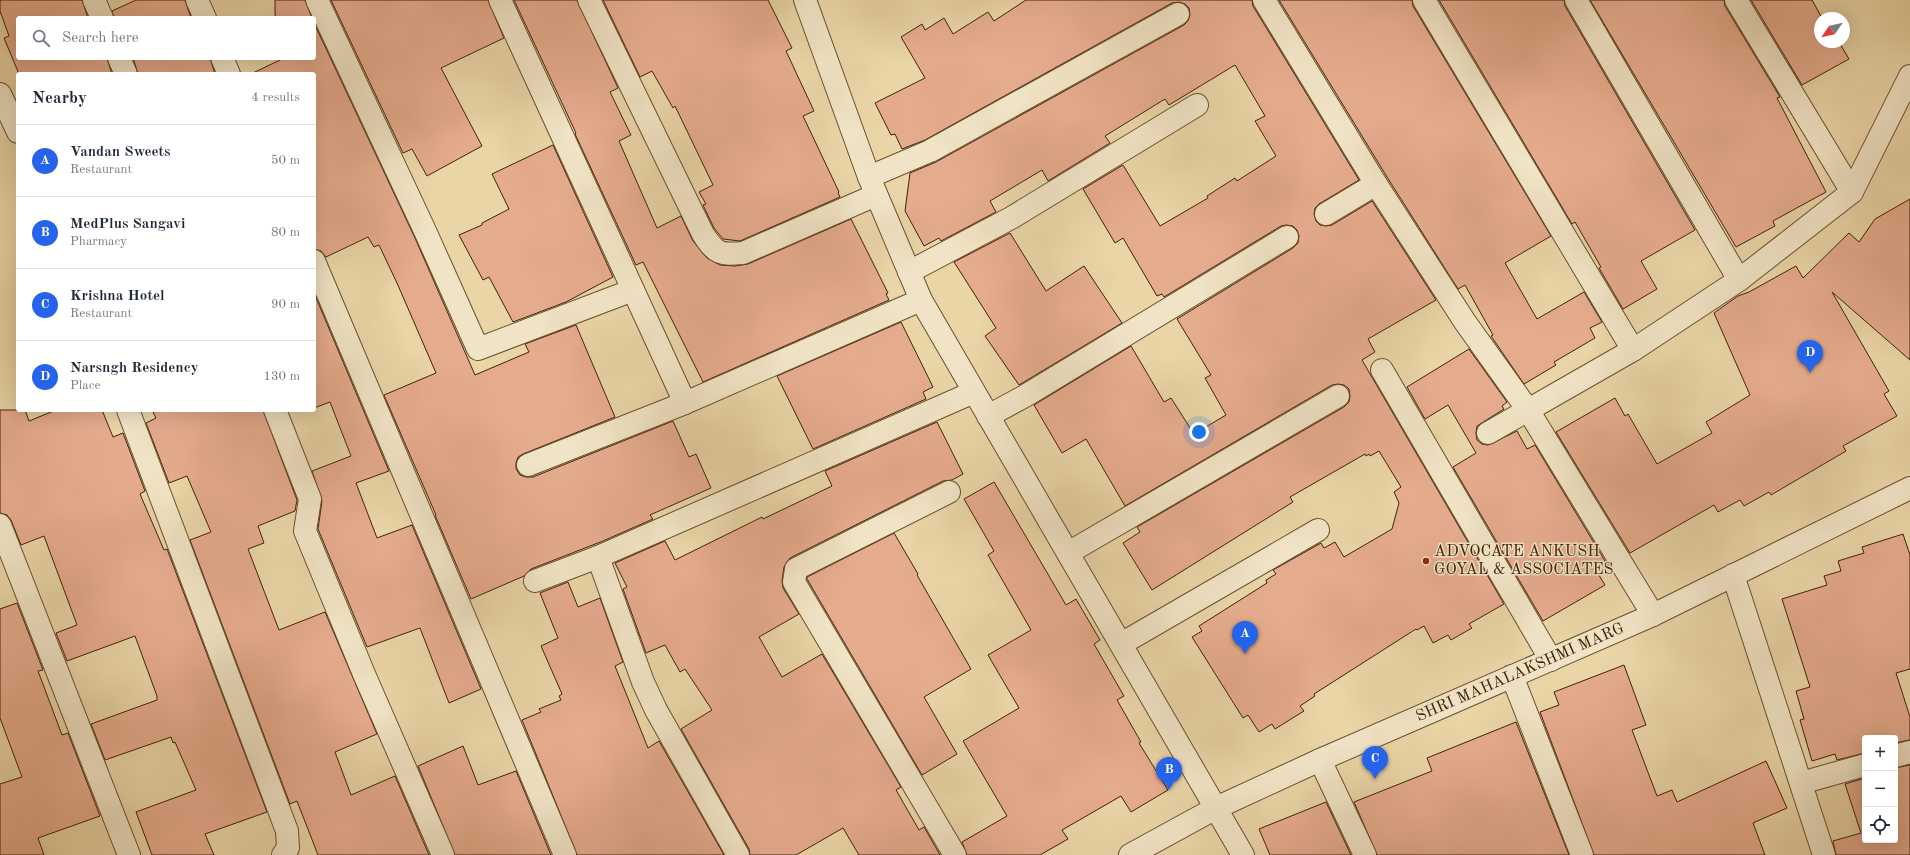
<!DOCTYPE html>
<html lang="en">
<head>
<meta charset="utf-8">
<style>
	body { margin:0; font-family:"Old Standard TT",serif; background:#f2f2f3; color:#1f2937 }
	.controls { position:absolute; right:12px; bottom:12px; display:grid; overflow:hidden; border-radius:4px; box-shadow:0 4px 16px #0002 }
	.controls button { width:36px; height:36px; display:grid; place-items:center; padding:0; border:0; border-bottom:1px solid #e0e1e3; background:#fff; color:#1f2937; font:20px sans-serif }
	.compass { position:absolute; left:1814px; top:12px; width:36px; height:36px; border-radius:50%; background:#fff; box-shadow:0 4px 16px #0002; rotate:236deg }
	.you { position:absolute; left:1199px; top:432px; width:14px; height:14px; margin:-10px; border:3px solid #fff; border-radius:50%; background:#1a73e8; box-shadow:0 0 0 6px #1a73e833 }
	.badge { display:grid; place-items:center; width:26px; height:26px; border-radius:50%; background:#2563eb; color:#fff; font-size:13px; font-weight:700 }
	.pin { position:absolute; translate:-50% -33px; filter:drop-shadow(0 1px 2px #0008) }
	.pin::after { content:''; position:absolute; top:21px; width:14px; height:12px; background:inherit; clip-path:polygon(0 0,100% 0,50% 100%) }
	.list { margin:0; padding:0; list-style:none }
	h2 { display:flex; justify-content:space-between; align-items:center; height:52px; margin:0; padding:0 16px; font-size:17px }
	h2 small { font-size:13px; font-weight:400; color:#747a83 }
	.list li { display:grid; grid-template-columns:26px 1fr auto; gap:12px; align-items:center; box-sizing:border-box; height:72px; padding:0 16px; border-top:1px solid #e0e1e3 }
	.list b { display:block; font-size:15px; white-space:nowrap }
	.list p { margin:0; font-size:13px; white-space:nowrap; color:#747a83 }
	.list em { font-size:13px; font-style:normal; color:#747a83 }
	.icon { flex:none; width:22px; height:22px; fill:none; stroke:currentColor; stroke-width:2; stroke-linecap:round; stroke-linejoin:round }
	.map { position:relative; flex:none; width:1910px; height:855px; overflow:hidden }
	.search { position:absolute; background:#fff; box-shadow:0 4px 16px #0002; left:16px; top:16px; width:300px; height:44px; display:flex; align-items:center; gap:10px; box-sizing:border-box; padding:0 14px; border-radius:4px; color:#747a83; font-size:15px }
	.panel { position:absolute; background:#fff; box-shadow:0 4px 16px #0002; left:16px; top:72px; width:300px; height:340px; border-radius:4px }
	.map>svg:first-child { display:block }
	.building { fill:#e5ab8d; stroke:#3f2206 }
	.lines { fill:none; stroke-linecap:round; stroke-linejoin:round }
	.minor-casing { stroke:#6a4f2e; stroke-width:24 }
	.minor { stroke:#f1e4c6; stroke-width:22 }
	.poi-dot { fill:#8f2418; stroke:#f1e4c6; stroke-width:1.5 }
	.labels { text-anchor:middle; dominant-baseline:central; stroke-width:3; stroke-linejoin:round; paint-order:stroke }
	.poi-label { font-size:16px; fill:#3f2206; stroke:#f1e4c6; text-anchor:start }
	.street-label { font-size:16px; fill:#3f2206; stroke:#f1e4c6 }
</style>
</head>
<body>
<div class="map">
<svg width="1910" height="855" viewBox="0 0 1910 855">
	<rect width="100%" height="100%" fill="#ead5a7"/>
	<filter id="stains"><feTurbulence type="fractalNoise" baseFrequency=".005" numOctaves="4"/><feColorMatrix values="0 0 0 0 .2 0 0 0 0 .09 0 0 0 0 .02 0 0 0 .5 -.17"/></filter>
	<radialGradient id="worn" r=".72"><stop offset=".6" stop-color="#630" stop-opacity="0"/><stop offset="1" stop-color="#630" stop-opacity=".3"/></radialGradient>
	<!-- building -->
	<g class="building">
		<polygon points="0,0 82,0 88,18 18,18 18,58 107,58 112,74 19,74 4,38 9,36 0,11"/>
		<polygon points="136,0 185,0 191,18 114,18 112,11"/>
		<polygon points="275,0 305,0 312,18 276,18 275,14"/>
		<polygon points="331,0 488,0 504,38 441,68 482,146 427,176 412,149 403,153"/>
		<polygon points="514,0 577,0 618,88 610,92 631,135 619,141 657,228 681,216 693,241 707,258 720,265 735,266 748,264 851,219 888,293 886,294 889,300 703,382 643,262 636,265 575,134 576,133"/>
		<polygon points="603,0 768,0 792,48 786,51 814,111 803,116 839,192 838,193 840,197 740,241 723,239 714,228 703,205 706,204 699,192 713,185 675,106 673,108 652,71 640,77"/>
		<polygon points="1026,0 1252,0 1253,6 1359,180 1319,204 1315,208 1314,214 1316,221 1320,225 1326,226 1332,225 1372,201 1436,300 1368,339 1375,352 1362,360 1504,604 1469,624 1472,628 1451,640 1448,635 1433,643 1424,626 1417,630 1416,629 1314,694 1315,696 1300,706 1304,711 1275,729 1272,724 1259,732 1248,715 1243,718 1192,637 1202,631 1199,626 1267,583 1266,580 1276,574 1273,570 1321,543 1324,548 1335,542 1344,557 1392,529 1399,503 1394,492 1401,487 1379,451 1370,456 1369,454 1366,456 1365,454 1290,497 1293,502 1152,590 1123,543 1140,532 1137,527 1344,407 1349,402 1350,396 1349,389 1344,385 1338,384 1332,385 1125,506 1086,439 1062,453 1034,405 1131,346 1164,402 1171,398 1194,434 1226,415 1205,378 1211,375 1177,319 1293,248 1298,243 1299,236 1297,230 1293,226 1286,225 1281,226 1164,297 1162,294 1157,296 1123,238 1115,243 1083,189 1123,165 1160,226 1208,198 1207,196 1235,178 1237,181 1276,156 1255,121 1265,116 1235,65 1169,105 1165,99 1105,136 1110,143 1048,181 1042,170 990,201 996,212 941,241 939,238 924,246 905,211 910,173 936,162 1184,25 1188,21 1190,15 1189,8 1185,4 1179,2 1172,3 925,140 902,149 895,134 891,135 875,103 925,78 901,37 922,24 925,30 944,18 953,34 988,12 994,21"/>
		<polygon points="1279,0 1412,0 1413,6 1551,236 1505,263 1537,319 1584,292 1602,322 1590,328 1595,338 1554,362 1556,365 1524,384 1491,336 1493,335 1465,285 1458,289 1387,177"/>
		<polygon points="1439,0 1564,0 1565,6 1695,230 1641,261 1657,289 1623,309 1599,268 1601,267 1575,222 1572,224"/>
		<polygon points="1590,0 1724,0 1725,6 1780,97 1777,98 1826,192 1773,221 1775,226 1736,247"/>
		<polygon points="1751,0 1812,0 1822,18 1820,18 1820,42 1839,42 1849,59 1802,85"/>
		<polygon points="314,23 415,238 475,375 529,352 525,344 576,325 615,417 523,454 518,457 516,463 516,469 520,475 526,477 533,477 673,421 689,457 696,454 711,488 650,515 653,519 603,541 531,569 524,576 471,599 435,515 436,515 384,395 436,373 397,283 379,245 374,247 368,237 326,257 321,251 314,249 314,74 251,74 284,58 314,58"/>
		<polygon points="133,58 210,58 215,74 138,74"/>
		<polygon points="553,145 613,277 566,302 513,322 489,277 483,280 459,235 482,225 482,223 509,209 492,174"/>
		<polygon points="1910,199 1910,360 1832,292 1889,391 1884,394 1897,416 1843,446 1846,451 1771,495 1769,492 1744,506 1740,500 1718,512 1714,505 1630,553 1556,432 1615,398 1625,416 1628,414 1657,464 1712,433 1706,422 1750,395 1714,313 1738,296 1749,292 1796,266 1803,278 1849,233 1859,242 1875,219"/>
		<polygon points="1010,233 1046,291 1084,266 1122,323 1019,385 985,336 996,328 954,262"/>
		<polygon points="314,293 389,471 356,483 377,538 412,525 481,689 449,703 420,628 367,647 318,529 322,501 312,471 351,456 330,402 314,408"/>
		<polygon points="901,322 933,387 923,392 926,399 813,449 777,376"/>
		<polygon points="1469,349 1507,402 1502,406 1504,409 1477,426 1476,433 1477,440 1482,444 1488,445 1517,431 1527,449 1535,445 1608,566 1597,572 1605,585 1543,621 1453,467 1476,453 1448,405 1425,419 1407,387"/>
		<polygon points="0,410 25,410 29,421 56,410 102,410 113,437 123,433 145,491 140,494 164,550 167,549 267,812 205,834 214,855 152,855 136,812 196,790 175,742 173,743 171,737 105,760 91,724 157,700 157,696 135,636 67,661 56,633 77,625 44,536 21,545 11,520 7,515 0,513"/>
		<polygon points="152,410 263,410 297,500 295,511 258,526 264,543 248,549 279,630 325,612 377,734 335,752 351,795 395,776 429,855 318,855 297,801 290,804 190,540 211,532 187,476 169,483 146,423 156,418"/>
		<polygon points="937,422 963,474 952,480 943,481 790,558 784,567 782,581 783,588 799,614 759,637 782,677 822,654 901,787 896,790 919,830 924,827 940,855 859,855 843,828 796,855 750,855 749,849 681,729 712,710 685,669 680,672 665,645 646,653 623,589 627,587 615,563 665,541 675,560 762,517 763,519 832,486 825,471"/>
		<polygon points="994,482 1066,605 1076,599 1100,640 1094,644 1124,696 1117,700 1141,742 1139,743 1168,790 1131,812 1121,796 1062,830 1068,839 1040,855 967,855 962,842 1007,816 963,741 1019,708 988,655 1031,630 988,555 994,551 964,499"/>
		<polygon points="894,533 918,574 917,575 971,669 924,697 957,754 922,775 807,579 807,577"/>
		<polygon points="1903,534 1910,555 1910,669 1896,673 1910,717 1910,740 1895,743 1895,738 1865,738 1865,753 1837,760 1835,754 1812,761 1800,720 1804,719 1796,691 1810,687 1782,599 1827,585 1824,576 1841,571 1838,561 1864,553 1862,547"/>
		<polygon points="568,582 578,607 600,598 623,662 615,666 648,748 659,741 724,855 577,855 522,720 541,712 539,709 561,700 559,696 562,694 541,646 558,638 540,593"/>
		<polygon points="17,603 43,670 38,671 62,735 68,733 100,816 38,838 44,855 0,855 0,784 22,777 0,718 0,609"/>
		<polygon points="1624,665 1646,725 1632,730 1657,796 1672,790 1677,802 1766,761 1787,808 1753,823 1765,855 1594,855 1540,712 1559,705 1554,692"/>
		<polygon points="1516,722 1569,855 1377,855 1354,802 1432,771 1427,758"/>
		<polygon points="463,746 478,785 516,771 551,855 455,855 418,766"/>
		<polygon points="1910,765 1910,855 1836,855 1833,841 1861,833 1845,784 1865,778 1865,840 1895,840 1895,768"/>
		<polygon points="1326,802 1351,855 1270,855 1259,829"/>
	</g>
	<g class="lines">
		<!-- minor casing -->
		<g class="minor-casing">
			<g id="minor">
				<polyline points="94,0 102,18"/>
				<polyline points="197,0 205,18"/>
				<polyline points="317,0 426,233 478,349 633,290"/>
				<polyline points="500,0 685,403"/>
				<path d="M589,0L703,234C716,254 720,255 743,253L876,195"/>
				<polyline points="805,0 869,177 921,300 1243,855"/>
				<polyline points="1264,0 1376,184 1465,322 1528,410 1653,615"/>
				<polyline points="1424,0 1633,350"/>
				<polyline points="1576,0 1739,280"/>
				<polyline points="1736,0 1852,192"/>
				<polyline points="119,58 126,74"/>
				<polyline points="222,58 229,74"/>
				<polyline points="0,94 18,132"/>
				<polyline points="869,177 930,151 1178,14"/>
				<polyline points="1326,214 1376,184"/>
				<polyline points="314,261 565,855"/>
				<polyline points="909,272 1011,218 1197,105"/>
				<polyline points="1382,370 1551,660"/>
				<polyline points="128,410 287,831 288,848 283,855"/>
				<polyline points="275,410 310,499 305,531 364,674 443,855"/>
				<polyline points="988,416 1025,396 1287,237"/>
				<polyline points="1488,433 1633,350 1739,280 1852,192 1910,76"/>
				<polyline points="528,465 685,403 921,300"/>
				<polyline points="949,492 796,569 794,582 955,855"/>
				<polyline points="0,525 129,855"/>
				<polyline points="1068,553 1338,396"/>
				<polyline points="598,557 643,682 656,710 738,855"/>
				<polyline points="1733,575 1824,855"/>
				<polyline points="535,581 598,557 974,392"/>
				<polyline points="1121,644 1318,530"/>
				<polyline points="1512,676 1582,855"/>
				<polyline points="1895,756 1910,752"/>
				<polyline points="1320,760 1365,855"/>
				<polyline points="1801,783 1865,765"/>
				<path id="s1" d="M1130,855L1216,808L1320,760L1653,615L1910,488"/>
			</g>
		</g>
		<!-- minor -->
		<use href="#minor" class="minor"/>
	</g>
	<!-- markers -->
	<circle class="poi-dot" cx="1426" cy="561" r="4"/>
	<g class="labels">
		<!-- poi labels -->
		<g class="poi-label">
			<text x="1434" y="552">ADVOCATE ANKUSH<tspan x="1434" dy="18">GOYAL &amp; ASSOCIATES</tspan></text>
		</g>
		<!-- street labels -->
		<g class="street-label">
			<text stroke="none"><textPath href="#s1" startOffset="431">SHRI MAHALAKSHMI MARG</textPath></text>
		</g>
	</g>
	<rect width="100%" height="100%" filter="url(#stains)"/>
	<rect width="100%" height="100%" fill="url(#worn)"/>
</svg>
<div class="controls">
<button>+</button>
<button>−</button>
<button><svg class="icon" aria-label="locate" viewBox="0 0 24 24"><circle cx="12" cy="12" r="6"/><path d="M12 2v4M12 18v4M2 12h4M18 12h4"/></svg></button>
</div>
<svg class="compass" viewBox="-18 -18 36 36"><path d="M0-13l5 13h-10z" fill="#e53935"/><path d="M0 13l5-13h-10z" fill="#747a83"/></svg>
<div class="you"></div>
<div class="pin badge" style="left:1245px;top:654px">A</div>
<div class="pin badge" style="left:1169px;top:790px">B</div>
<div class="pin badge" style="left:1375px;top:779px">C</div>
<div class="pin badge" style="left:1810px;top:373px">D</div>
<div class="search"><svg class="icon" aria-label="search" viewBox="0 0 24 24"><circle cx="10" cy="10" r="6"/><path d="M15 15l6 6"/></svg>Search here</div>
<section class="panel">
<h2>Nearby<small>4 results</small></h2>
<ul class="list">
<li><span class="badge">A</span><div><b>Vandan Sweets</b><p>Restaurant</p></div><em>50 m</em></li>
<li><span class="badge">B</span><div><b>MedPlus Sangavi</b><p>Pharmacy</p></div><em>80 m</em></li>
<li><span class="badge">C</span><div><b>Krishna Hotel</b><p>Restaurant</p></div><em>90 m</em></li>
<li><span class="badge">D</span><div><b>Narsngh Residency</b><p>Place</p></div><em>130 m</em></li>
</ul>
</section>
</div>
</body>
</html>
